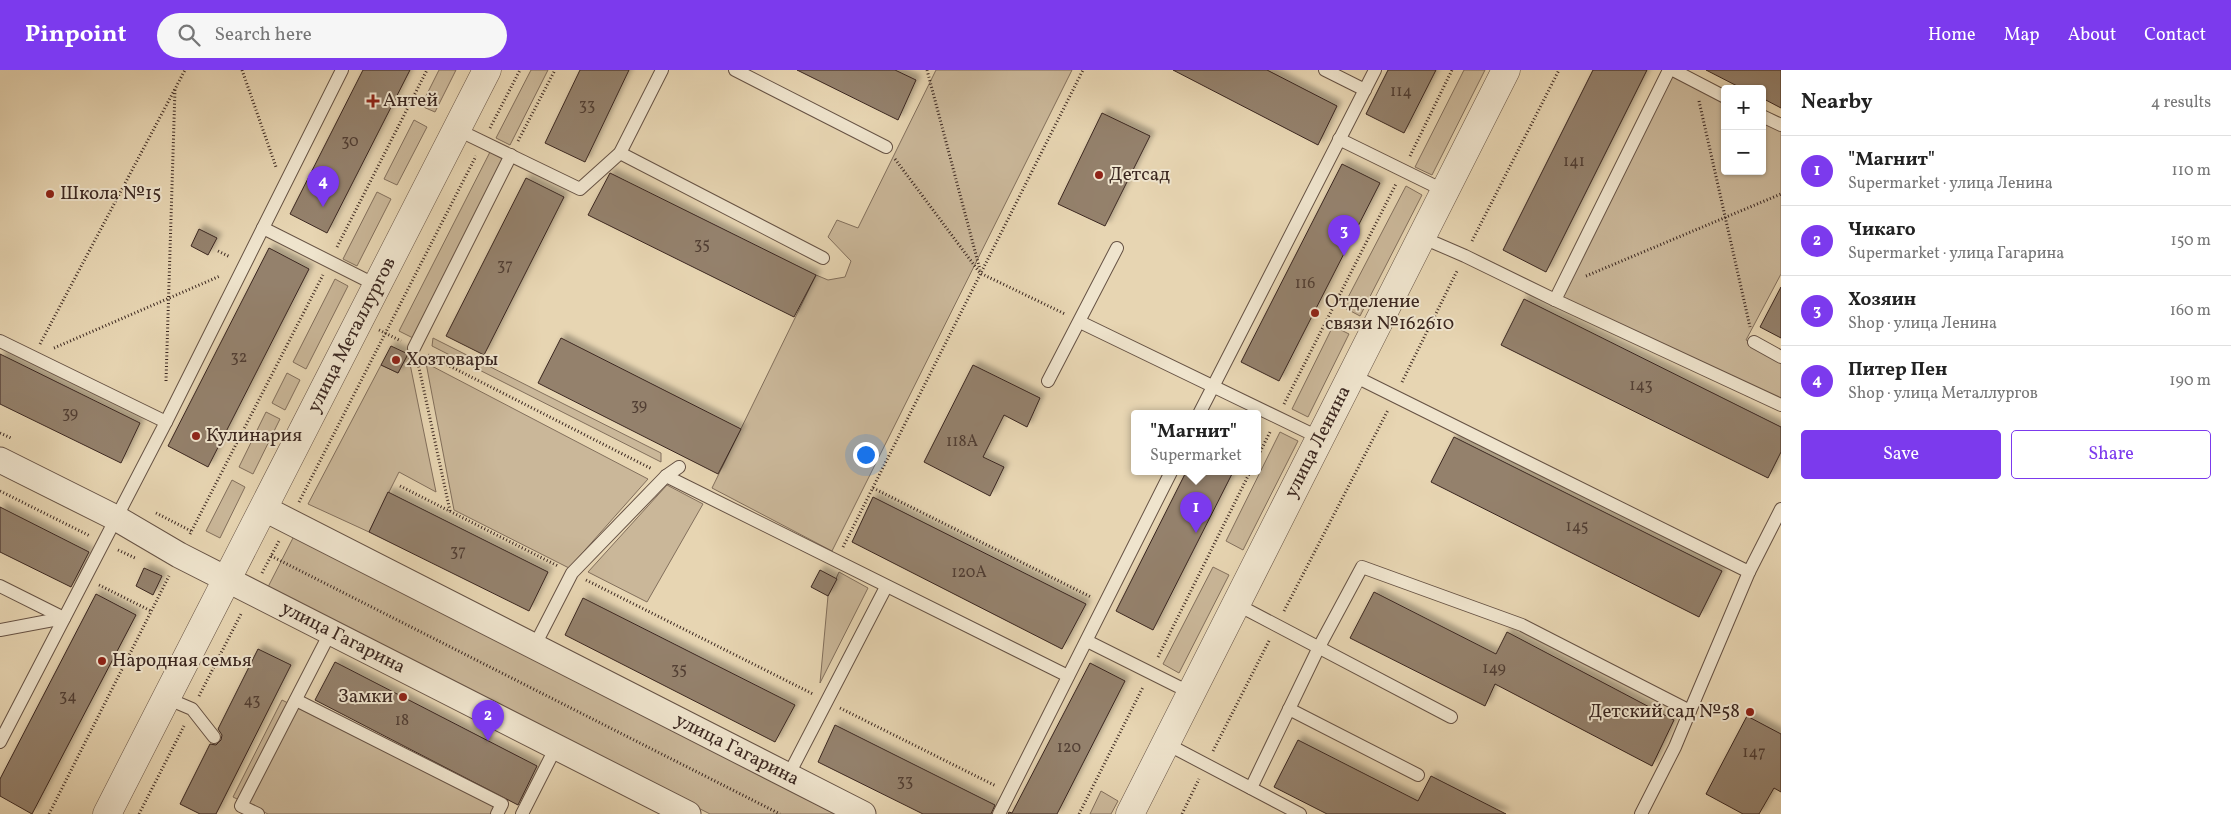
<!DOCTYPE html>
<html lang="en">
<head>
<meta charset="utf-8">
<style>
	body { margin:0; font-family:Vollkorn,serif; background:#f6f6f6; color:#222 }
	.controls { position:absolute; right:15px; top:15px; display:grid; overflow:hidden; border-radius:5px; box-shadow:0 1px 4px #0004 }
	.controls button { width:45px; height:45px; display:grid; place-items:center; padding:0; border:0; border-bottom:1px solid #e0e0e0; background:#fff; color:#222; font:25px sans-serif }
	.you { position:absolute; left:865px; top:384px; width:18px; height:18px; margin:-12px; border:4px solid #fff; border-radius:50%; background:#1a73e8; box-shadow:0 0 0 8px #1a73e833 }
	.badge { display:grid; place-items:center; width:32px; height:32px; border-radius:50%; background:#7c3aed; color:#fff; font-size:16px; font-weight:700 }
	.pin { position:absolute; translate:-50% -41px; filter:drop-shadow(0 1px 2px #0008) }
	.pin::after { content:''; position:absolute; top:26px; width:18px; height:15px; background:inherit; clip-path:polygon(0 0,100% 0,50% 100%) }
	.popup { position:absolute; left:1131px; top:340px; width:130px; height:65px; box-sizing:border-box; display:grid; place-content:center; border-radius:5px; background:#fff; filter:drop-shadow(0 1px 4px #0005); font-size:16px; white-space:nowrap; color:#767676 }
	.popup b { font-size:19px; color:#222 }
	.popup::after { content:''; position:absolute; left:50%; top:100%; margin-left:-10px; border:10px solid transparent; border-top-color:#fff }
	.list { margin:0; padding:0; list-style:none }
	h2 { display:flex; justify-content:space-between; align-items:center; height:65px; margin:0; padding:0 20px; font-size:21px }
	h2 small { font-size:16px; font-weight:400; color:#767676 }
	.list li { display:grid; grid-template-columns:32px 1fr auto; gap:15px; align-items:center; box-sizing:border-box; height:70px; padding:0 20px; border-top:1px solid #e0e0e0 }
	.list b { display:block; font-size:19px; white-space:nowrap }
	.list p { margin:0; font-size:16px; white-space:nowrap; color:#767676 }
	.list em { font-size:16px; font-style:normal; color:#767676 }
	.actions { display:flex; gap:10px; padding:15px 20px }
	.actions a { flex:1; padding:11px 0; border:1px solid #7c3aed; border-radius:5px; text-align:center; font-size:18px; color:#7c3aed }
	.actions .main { background:#7c3aed; color:#fff }
	.icon { flex:none; width:28px; height:28px; fill:none; stroke:currentColor; stroke-width:2; stroke-linecap:round; stroke-linejoin:round }
	.map { position:relative; flex:none; width:1781px; height:744px; overflow:hidden }
	header { display:flex; align-items:center; gap:30px; box-sizing:border-box; height:70px; padding:0 25px; background:#7c3aed; color:#fff }
	header strong { font-size:24px }
	nav { display:flex; gap:28px; margin-inline-start:auto; font-size:18px }
	.search { width:350px; height:45px; background:#f6f6f6; display:flex; align-items:center; gap:12px; box-sizing:border-box; padding:0 18px; border-radius:28px; color:#767676; font-size:19px }
	main { display:flex }
	aside { flex:1; background:#fff }
	.map>svg:first-child { display:block }
	.green { fill:#cab799; stroke:#826f5c }
	.building { fill:#94816c; stroke:#3b2720; filter:url(#shadow) }
	.lines { fill:none; stroke-linecap:round; stroke-linejoin:round }
	.service-casing { stroke:#665244; stroke-width:14 }
	.minor-casing { stroke:#665244; stroke-width:27 }
	.tertiary-casing { stroke:#665244; stroke-width:29 }
	.path { stroke:#3b2720; stroke-width:3; stroke-dasharray:1 2.5; stroke-linecap:butt }
	.service { stroke:#efe4cd; stroke-width:12 }
	.minor { stroke:#efe4cd; stroke-width:25 }
	.tertiary { stroke:#efe4cd; stroke-width:28 }
	.poi-dot { fill:#8f2418; stroke:#efe4cd; stroke-width:2 }
	.labels { text-anchor:middle; dominant-baseline:central; stroke-width:4; stroke-linejoin:round; paint-order:stroke }
	.number-label { font-size:16px; fill:#513e33 }
	.poi-label { font-size:19px; fill:#3b2720; stroke:#efe4cd; text-anchor:start }
	.street-label { font-size:19px; fill:#3b2720; stroke:#efe4cd }
</style>
</head>
<body>
<header>
<strong>Pinpoint</strong>
<div class="search"><svg class="icon" aria-label="search" viewBox="0 0 24 24"><circle cx="10" cy="10" r="6"/><path d="M15 15l6 6"/></svg>Search here</div>
<nav><a>Home</a><a>Map</a><a>About</a><a>Contact</a></nav>
</header>
<main>
<div class="map">
<svg width="1781" height="744" viewBox="0 0 1781 744">
	<defs>
		<filter id="shadow"><feDropShadow dx="4.5" dy="-4.5" stdDeviation="2.5" flood-color="#0004"/></filter>
	</defs>
	<rect width="100%" height="100%" fill="#e7d5b2"/>
	<filter id="stains"><feTurbulence type="fractalNoise" baseFrequency=".004" numOctaves="4"/><feColorMatrix values="0 0 0 0 .2 0 0 0 0 .09 0 0 0 0 .02 0 0 0 .5 -.17"/></filter>
	<radialGradient id="worn" r=".72"><stop offset=".6" stop-color="#630" stop-opacity="0"/><stop offset="1" stop-color="#630" stop-opacity=".3"/></radialGradient>
	<!-- green -->
	<g class="green">
		<polygon points="439,0 456,0 435,42 421,36"/>
		<polygon points="531,0 548,0 510,75 496,68"/>
		<polygon points="936,0 1072,0 832,481 712,418 816,205 828,210 845,207 851,191 828,167 837,150 858,158"/>
		<polygon points="1464,0 1485,0 1432,105 1415,97"/>
		<polygon points="1671,4 1725,31 1725,101 1762,101 1762,50 1781,60 1781,204 1746,270 1781,290 1781,332 1560,229"/>
		<polygon points="414,50 427,57 397,115 384,109"/>
		<polygon points="490,82 503,89 413,268 399,261"/>
		<polygon points="1406,116 1422,125 1360,246 1343,237"/>
		<polygon points="377,122 391,129 357,196 343,189"/>
		<polygon points="335,209 348,216 306,299 293,292"/>
		<polygon points="1333,256 1349,264 1308,347 1292,339"/>
		<polygon points="433,268 661,383 661,392 432,276"/>
		<polygon points="408,284 436,422 399,402 369,462 308,434 381,295 398,303"/>
		<polygon points="426,293 648,409 569,498 454,440"/>
		<polygon points="287,303 300,310 285,340 272,333"/>
		<polygon points="266,342 280,349 253,404 239,397"/>
		<polygon points="1280,362 1298,371 1243,480 1226,471"/>
		<polygon points="232,410 245,417 220,468 206,461"/>
		<polygon points="667,415 703,434 647,532 588,502"/>
		<polygon points="294,466 835,744 710,744 268,517"/>
		<polygon points="1213,497 1229,505 1179,603 1163,594"/>
		<polygon points="839,502 868,518 820,613 828,526"/>
		<polygon points="282,630 496,737 493,744 268,744 233,727"/>
		<polygon points="1101,721 1118,731 1111,744 1090,744"/>
	</g>
	<!-- building -->
	<g class="building">
		<polygon points="363,0 410,0 327,163 290,144"/>
		<polygon points="580,0 629,0 585,92 545,73"/>
		<polygon points="797,0 895,0 916,10 898,50"/>
		<polygon points="1173,0 1267,0 1337,36 1318,75"/>
		<polygon points="1388,0 1436,0 1404,63 1366,44"/>
		<polygon points="1593,0 1647,0 1546,202 1503,180"/>
		<polygon points="1706,0 1781,0 1781,38 1762,28 1762,19 1743,19"/>
		<polygon points="1102,43 1150,66 1105,156 1058,134"/>
		<polygon points="1342,94 1380,113 1279,311 1241,292"/>
		<polygon points="610,103 816,205 794,247 588,145"/>
		<polygon points="526,108 564,127 484,285 446,266"/>
		<polygon points="199,159 217,168 208,185 191,176"/>
		<polygon points="269,178 309,199 208,397 168,376"/>
		<polygon points="1781,217 1781,268 1760,257"/>
		<polygon points="1524,229 1781,357 1781,382 1768,408 1501,275"/>
		<polygon points="561,268 741,359 718,404 538,313"/>
		<polygon points="391,276 408,284 398,303 381,295"/>
		<polygon points="0,284 140,353 121,393 0,334"/>
		<polygon points="973,295 1040,328 1027,357 1004,345 983,387 1004,397 990,426 924,392"/>
		<polygon points="1454,367 1722,501 1699,547 1431,412"/>
		<polygon points="1186,402 1233,402 1153,560 1116,541"/>
		<polygon points="388,422 548,502 529,541 369,462"/>
		<polygon points="873,427 1086,534 1062,579 852,472"/>
		<polygon points="0,437 89,482 71,517 0,482"/>
		<polygon points="144,498 162,506 153,525 136,516"/>
		<polygon points="820,500 837,509 828,526 811,517"/>
		<polygon points="1374,522 1496,584 1507,562 1674,650 1652,696 1495,614 1485,636 1350,568"/>
		<polygon points="96,524 136,545 32,744 0,726 0,709"/>
		<polygon points="583,528 795,635 775,672 565,565"/>
		<polygon points="258,579 291,595 216,744 200,744 180,734 210,674 216,675 221,670 222,665 218,659"/>
		<polygon points="335,592 537,696 518,735 315,630"/>
		<polygon points="1090,593 1125,611 1057,744 1008,744 1009,742 1012,743"/>
		<polygon points="1747,646 1781,664 1781,722 1774,718 1759,744 1743,744 1706,724"/>
		<polygon points="835,655 995,735 991,744 923,744 818,692"/>
		<polygon points="1298,670 1418,731 1431,706 1506,744 1327,744 1274,717"/>
	</g>
	<g class="lines">
		<!-- service casing -->
		<g class="service-casing">
			<g id="service">
				<polyline points="735,0 886,77"/>
				<polyline points="1325,0 1365,20"/>
				<polyline points="1669,0 1555,230 1781,335"/>
				<polyline points="1673,0 1725,27"/>
				<polyline points="1762,46 1781,55"/>
				<polyline points="456,59 580,119 620,83 662,0"/>
				<polyline points="1339,69 1445,121"/>
				<polyline points="620,83 823,188"/>
				<polyline points="263,158 378,216"/>
				<polyline points="1421,167 1465,186 1555,230"/>
				<polyline points="1080,252 1320,368"/>
				<polyline points="0,271 166,352 0,672"/>
				<polyline points="1754,272 1781,287"/>
				<polyline points="414,278 511,85"/>
				<polyline points="1352,305 1749,502 1781,439"/>
				<polyline points="1048,311 1117,178"/>
				<polyline points="1199,344 1375,0"/>
				<polyline points="166,352 342,0"/>
				<polyline points="666,406 1068,606"/>
				<polyline points="0,516 64,548"/>
				<polyline points="1236,534 1451,647"/>
				<polyline points="0,560 64,548"/>
				<polyline points="1087,571 1191,623"/>
				<polyline points="535,575 572,503 666,406 679,397"/>
				<polyline points="166,628 192,639 214,667"/>
				<polyline points="296,630 502,734 497,744"/>
				<polyline points="1289,639 1418,705"/>
				<polyline points="1165,673 1300,744"/>
				<polyline points="788,706 886,517"/>
				<polyline points="1251,718 1319,577 1362,497 1522,555 1690,641 1749,502"/>
				<polyline points="258,744 241,736 331,561"/>
				<polyline points="522,744 556,677"/>
				<polyline points="999,744 1171,402"/>
				<polyline points="1641,744 1675,677 1690,641"/>
			</g>
		</g>
		<!-- minor casing -->
		<g class="minor-casing">
			<g id="minor">
				<polyline points="0,390 116,448 179,485 688,744"/>
				<polyline points="263,438 863,744"/>
			</g>
		</g>
		<!-- tertiary casing -->
		<g class="tertiary-casing">
			<g id="tertiary">
				<polyline points="107,744 487,0"/>
				<polyline points="1130,744 1506,0"/>
			</g>
		</g>
		<!-- path -->
		<g class="path">
			<polyline points="242,0 276,97"/>
			<polyline points="927,0 980,200"/>
			<polyline points="1699,31 1750,257"/>
			<polyline points="490,58 520,0"/>
			<polyline points="518,71 555,0"/>
			<polyline points="1410,86 1452,0"/>
			<polyline points="895,89 980,203 1065,244"/>
			<polyline points="1472,171 1559,0"/>
			<polyline points="337,177 427,0"/>
			<polyline points="218,181 230,187"/>
			<polyline points="1586,206 1781,124"/>
			<polyline points="379,260 401,271"/>
			<polyline points="40,274 185,0"/>
			<polyline points="54,278 220,206"/>
			<polyline points="428,285 652,399"/>
			<polyline points="418,293 450,441"/>
			<polyline points="166,311 175,19"/>
			<polyline points="1402,312 1457,201"/>
			<polyline points="1284,334 1396,114"/>
			<polyline points="0,363 11,368"/>
			<polyline points="1257,388 1270,362"/>
			<polyline points="400,416 558,496"/>
			<polyline points="873,418 1091,527"/>
			<polyline points="0,421 90,466"/>
			<polyline points="299,432 476,86"/>
			<polyline points="156,443 191,461"/>
			<polyline points="190,464 323,205"/>
			<polyline points="843,477 1083,0"/>
			<polyline points="118,480 135,488"/>
			<polyline points="271,486 780,744"/>
			<polyline points="262,503 279,471"/>
			<polyline points="586,510 813,624"/>
			<polyline points="99,515 151,541"/>
			<polyline points="1284,541 1388,340"/>
			<polyline points="1158,587 1250,402"/>
			<polyline points="199,626 242,542"/>
			<polyline points="840,638 996,716"/>
			<polyline points="1213,681 1270,569"/>
			<polyline points="49,744 169,506"/>
			<polyline points="139,744 184,656"/>
			<polyline points="1079,744 1143,617"/>
			<polyline points="1182,744 1199,709"/>
		</g>
		<!-- service -->
		<use href="#service" class="service"/>
		<!-- minor -->
		<use href="#minor" class="minor"/>
		<!-- tertiary -->
		<use href="#tertiary" class="tertiary"/>
	</g>
	<!-- markers -->
	<g class="poi-dot">
		<path d="M370.5 23.5h5v5h5v5h-5v5h-5v-5h-5v-5h5z"/>
		<circle cx="1099" cy="105" r="5"/>
		<circle cx="50" cy="124" r="5"/>
		<circle cx="1315" cy="243" r="5"/>
		<circle cx="396" cy="290" r="5"/>
		<circle cx="196" cy="366" r="5"/>
		<circle cx="102" cy="591" r="5"/>
		<circle cx="403" cy="627" r="5"/>
		<circle cx="1750" cy="642" r="5"/>
	</g>
	<g class="labels">
		<!-- number labels -->
		<g class="number-label">
			<text x="1401" y="22">114</text>
			<text x="587" y="36">33</text>
			<text x="350" y="72">30</text>
			<text x="1574" y="92">141</text>
			<text x="702" y="175">35</text>
			<text x="505" y="196">37</text>
			<text x="1305" y="214">116</text>
			<text x="239" y="288">32</text>
			<text x="1641" y="316">143</text>
			<text x="639" y="336">39</text>
			<text x="70" y="344">39</text>
			<text x="962" y="372">118А</text>
			<text x="1577" y="457">145</text>
			<text x="458" y="482">37</text>
			<text x="969" y="503">120А</text>
			<text x="1494" y="599">149</text>
			<text x="679" y="600">35</text>
			<text x="68" y="627">34</text>
			<text x="252" y="631">43</text>
			<text x="402" y="651">18</text>
			<text x="1069" y="678">120</text>
			<text x="1754" y="683">147</text>
			<text x="905" y="712">33</text>
		</g>
		<!-- poi labels -->
		<g class="poi-label">
			<text x="383" y="31">Антей</text>
			<text x="1109" y="105">Детсад</text>
			<text x="60" y="124">Школа №15</text>
			<text x="1325" y="232">Отделение<tspan x="1325" dy="22">связи №162610</tspan></text>
			<text x="406" y="290">Хозтовары</text>
			<text x="206" y="366">Кулинария</text>
			<text x="112" y="591">Народная семья</text>
			<text x="393" y="627" text-anchor="end">Замки</text>
			<text x="1740" y="642" text-anchor="end">Детский сад №58</text>
		</g>
		<!-- street labels -->
		<g class="street-label">
			<text transform="translate(352 265) rotate(-63)">улица Металлургов</text>
			<text transform="translate(1318 372) rotate(-63)">улица Ленина</text>
			<text transform="translate(343 568) rotate(27)">улица Гагарина</text>
			<text transform="translate(737 680) rotate(27)">улица Гагарина</text>
		</g>
	</g>
	<rect width="100%" height="100%" filter="url(#stains)"/>
	<rect width="100%" height="100%" fill="url(#worn)"/>
</svg>
<div class="controls">
<button>+</button>
<button>−</button>
</div>
<div class="you"></div>
<div class="pin badge" style="left:1196px;top:463px">1</div>
<div class="popup"><b>&quot;Магнит&quot;</b>Supermarket</div>
<div class="pin badge" style="left:488px;top:671px">2</div>
<div class="pin badge" style="left:1344px;top:186px">3</div>
<div class="pin badge" style="left:323px;top:137px">4</div>
</div>
<aside>
<h2>Nearby<small>4 results</small></h2>
<ul class="list">
<li><span class="badge">1</span><div><b>&quot;Магнит&quot;</b><p>Supermarket · улица Ленина</p></div><em>110 m</em></li>
<li><span class="badge">2</span><div><b>Чикаго</b><p>Supermarket · улица Гагарина</p></div><em>150 m</em></li>
<li><span class="badge">3</span><div><b>Хозяин</b><p>Shop · улица Ленина</p></div><em>160 m</em></li>
<li><span class="badge">4</span><div><b>Питер Пен</b><p>Shop · улица Металлургов</p></div><em>190 m</em></li>
</ul>
<div class="actions"><a class="main">Save</a><a>Share</a></div>
</aside>
</main>
</body>
</html>
